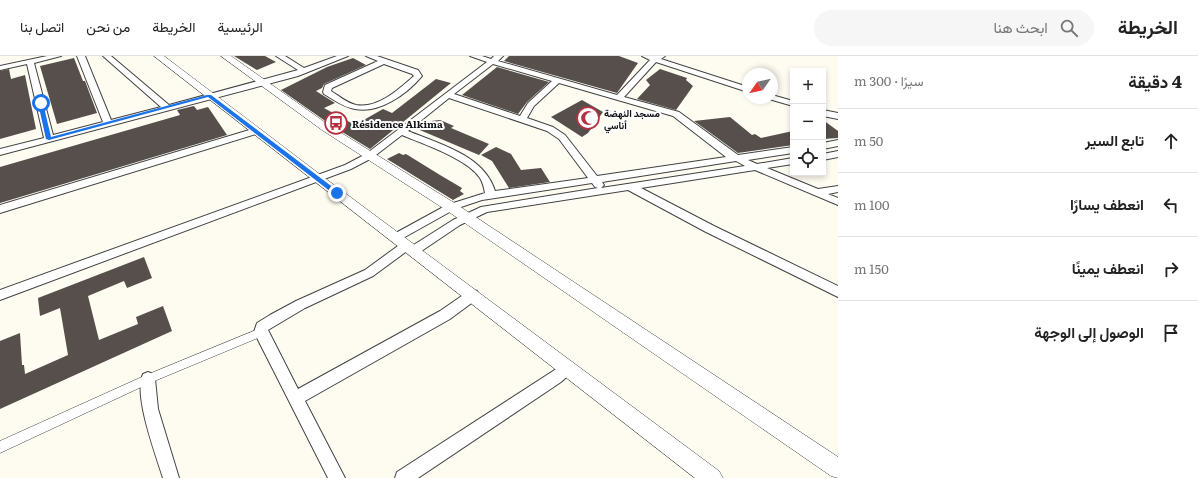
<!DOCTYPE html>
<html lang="ar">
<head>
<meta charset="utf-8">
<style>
	body { margin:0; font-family:Literata,Vazirmatn,serif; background:#f6f6f6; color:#222; direction:rtl }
	.controls { position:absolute; right:12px; top:12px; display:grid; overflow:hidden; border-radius:0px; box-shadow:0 2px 6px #0003 }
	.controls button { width:36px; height:36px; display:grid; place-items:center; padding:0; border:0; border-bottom:1px solid #e0e0e0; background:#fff; color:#222; font:20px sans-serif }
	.compass { position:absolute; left:742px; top:12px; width:36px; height:36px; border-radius:50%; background:#fff; box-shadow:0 2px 6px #0003; rotate:236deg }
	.stop { position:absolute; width:12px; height:12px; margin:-9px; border:3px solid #1a73e8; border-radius:50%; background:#fff }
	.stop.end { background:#1a73e8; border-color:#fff; box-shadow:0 1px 4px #0008 }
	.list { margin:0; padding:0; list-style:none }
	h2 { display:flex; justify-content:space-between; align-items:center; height:52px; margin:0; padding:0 16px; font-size:17px }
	h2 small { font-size:13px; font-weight:400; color:#767676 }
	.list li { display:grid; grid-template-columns:26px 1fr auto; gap:12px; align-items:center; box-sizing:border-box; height:64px; padding:0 16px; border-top:1px solid #e0e0e0 }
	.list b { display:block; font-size:15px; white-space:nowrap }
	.list em { font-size:13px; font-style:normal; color:#767676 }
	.icon { flex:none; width:22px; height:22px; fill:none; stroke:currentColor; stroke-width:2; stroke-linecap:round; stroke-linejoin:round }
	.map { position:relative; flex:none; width:838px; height:422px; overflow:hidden; direction:ltr }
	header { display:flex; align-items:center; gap:24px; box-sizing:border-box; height:56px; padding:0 20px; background:#fff; border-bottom:1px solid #e0e0e0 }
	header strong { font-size:19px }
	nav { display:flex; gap:22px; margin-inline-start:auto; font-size:14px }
	.search { width:280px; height:36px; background:#f6f6f6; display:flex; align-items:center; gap:10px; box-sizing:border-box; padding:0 14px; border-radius:22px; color:#767676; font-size:15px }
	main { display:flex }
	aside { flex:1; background:#fff }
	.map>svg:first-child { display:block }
	.building { fill:#564f4c }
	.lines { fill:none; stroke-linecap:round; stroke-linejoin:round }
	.pedestrian-casing { stroke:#424242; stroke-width:1 }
	.minor-casing { stroke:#424242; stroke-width:2 }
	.tertiary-casing { stroke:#424242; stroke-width:1 }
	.pedestrian { fill:#fff; fill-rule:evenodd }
	.minor { fill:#fff; fill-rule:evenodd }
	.tertiary { fill:#fff; fill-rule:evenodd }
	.route { fill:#1a73e8 }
	.labels { text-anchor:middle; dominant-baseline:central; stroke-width:4; stroke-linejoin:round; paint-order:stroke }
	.far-poi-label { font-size:10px; font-weight:bold; fill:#0f0f0f; stroke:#fff; text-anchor:start }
</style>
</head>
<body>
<header>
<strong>الخريطة</strong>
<div class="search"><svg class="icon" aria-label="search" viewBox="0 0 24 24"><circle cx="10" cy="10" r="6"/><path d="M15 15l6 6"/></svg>ابحث هنا</div>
<nav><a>الرئيسية</a><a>الخريطة</a><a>من نحن</a><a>اتصل بنا</a></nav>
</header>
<main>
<aside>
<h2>4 دقيقة<small>سيرًا · 300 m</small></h2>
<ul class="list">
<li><svg class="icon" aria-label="ahead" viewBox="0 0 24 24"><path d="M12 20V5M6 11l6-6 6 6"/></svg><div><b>تابع السير</b></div><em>50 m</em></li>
<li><svg class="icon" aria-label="left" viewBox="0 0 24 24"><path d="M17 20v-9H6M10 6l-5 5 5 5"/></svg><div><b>انعطف يسارًا</b></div><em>100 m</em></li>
<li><svg class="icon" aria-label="right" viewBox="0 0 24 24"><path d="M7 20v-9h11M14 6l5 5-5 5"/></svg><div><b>انعطف يمينًا</b></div><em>150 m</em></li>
<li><svg class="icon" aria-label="arrive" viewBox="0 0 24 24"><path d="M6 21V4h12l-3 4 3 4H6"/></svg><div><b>الوصول إلى الوجهة</b></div></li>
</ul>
</aside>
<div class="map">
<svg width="838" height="422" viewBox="0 0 838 422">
	<rect width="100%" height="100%" fill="#fefbf1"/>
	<!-- building -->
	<g class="building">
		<polygon points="234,0 265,0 276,6 257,14"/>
		<polygon points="509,0 619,0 638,7 617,37 504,5"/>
		<polygon points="74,2 83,25 85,25 97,57 57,68 40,10"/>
		<polygon points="353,2 366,9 324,28 322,32 316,35 335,47 324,52 355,69 383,53 392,57 436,23 451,27 370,93 331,69 281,34 327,11"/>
		<polygon points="497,11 549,26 527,46 518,58 462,39"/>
		<polygon points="9,13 11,23 25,19 36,73 0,83 0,15"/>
		<polygon points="660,13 687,22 686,24 693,30 676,54 637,43 650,29 646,24"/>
		<polygon points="582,44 603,56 588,77 582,81 551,61"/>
		<polygon points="194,50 197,54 208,51 227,79 0,147 0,111 180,59 177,54"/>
		<polygon points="730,61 752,79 755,78 761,82 793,75 793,89 738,97 694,65"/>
		<polygon points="440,64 454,70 451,72 489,88 479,99 415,72 422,66"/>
		<polygon points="823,64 838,75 838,82 823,83"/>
		<polygon points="496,91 511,98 521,114 541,112 550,126 509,132 492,105 481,99"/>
		<polygon points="399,97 403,99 406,98 440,119 462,132 460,135 464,138 453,144 387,103"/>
		<polygon points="144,201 152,222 127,232 124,225 88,240 99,284 138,268 136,261 163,250 172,275 0,353 0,285 20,277 22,309 24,309 25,318 68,299 60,252 40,260 38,242"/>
	</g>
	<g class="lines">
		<!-- pedestrian casing -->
		<g class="pedestrian-casing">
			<polygon id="pedestrian" points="261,272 265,273 266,276 265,279 152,326 0,397 0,385 144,320"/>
		</g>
		<!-- minor casing -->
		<g class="minor-casing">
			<g id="minor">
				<polygon points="47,0 61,0 34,7 53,79 103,66 77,0 85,0 111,64 161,51 103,0 111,0 169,49 298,14 276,0 285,0 304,12 337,0 348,0 298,20 0,99 0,93 44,82 27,8 0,14 0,10"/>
				<path d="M366,0H377L418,14L422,20C407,38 379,58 355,53C343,51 334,44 324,38L323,36L325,29L378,5ZM384,8L412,18L414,20C399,33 378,53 356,49C347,47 339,40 331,35L332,32Z"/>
				<path d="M470,0H482L491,3L494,0H503L498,5L617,39L650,4L642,0H665L661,3L748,31V36L656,6L624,41L679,56L738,99L793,91V97L748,104L757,108L793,102V108L767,112L818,133L838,130V136L828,138L838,142V149L755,114L641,132L714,170L838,230V241L706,176L628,134L487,156L460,169L417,198L413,199L409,198L407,195L373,220L305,252L268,274L298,333L440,255L469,235L473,234L477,235L479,239L477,243L450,263L305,345L345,422H328L254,276L257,267L270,259L296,245L365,214L402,187L406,186L410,187L412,190L453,164L481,151L598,132L595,131L592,127L482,144L455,153L396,186L392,185L390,182L392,179L447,149L485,137C484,132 483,127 480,122C468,103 423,88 402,79L372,102L351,113L0,244V234L345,109L366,98L487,6ZM493,8L552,25L528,47L520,60L454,38ZM559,27L673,60L726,101L597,120L565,79L553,71L527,62L534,50ZM449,42L547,75L559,83L588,122L495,135C484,99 439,88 408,75ZM736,105L745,110L601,132L604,129L602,126Z"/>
				<polygon points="772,39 793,45 793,50 769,43 772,42"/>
				<polygon points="823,54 838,57 838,63 823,60"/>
				<polygon points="256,72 259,73 260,75 259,77 0,157 0,149"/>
				<polygon points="838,84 838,90 823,93 823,87"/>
				<polygon points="838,95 838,101 823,104 823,98"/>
				<polygon points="567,306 572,308 574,312 572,316 561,326 418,422 395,422 397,416"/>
				<path d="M148,316L153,318L155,323L158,353L179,422H163C156,399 133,339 143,318Z"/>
			</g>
		</g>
		<!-- tertiary casing -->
		<g class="tertiary-casing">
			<g id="tertiary">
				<polygon points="154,0 164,0 322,120 719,415 723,422 695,422"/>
				<polygon points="221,0 231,0 330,70 456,148 838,401 838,422 831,420 446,154 322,74"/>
			</g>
		</g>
		<!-- pedestrian -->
		<use href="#pedestrian" class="pedestrian"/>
		<!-- minor -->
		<use href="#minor" class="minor"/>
		<!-- tertiary -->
		<use href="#tertiary" class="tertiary"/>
	</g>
	<!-- route -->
	<polygon class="route" points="207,39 211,39 339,136 339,139 335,139 208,41 49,84 46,83 38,47 41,46 43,47 51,81"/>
	<!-- icons -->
	<defs>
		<g id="mosque-ring" transform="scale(1.15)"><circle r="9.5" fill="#fff" stroke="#b53040" stroke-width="1.5"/><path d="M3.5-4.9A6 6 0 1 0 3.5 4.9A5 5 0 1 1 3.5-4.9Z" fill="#b53040"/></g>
		<g id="bus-ring" transform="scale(1.15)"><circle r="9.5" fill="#fff" stroke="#b53040" stroke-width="1.5"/><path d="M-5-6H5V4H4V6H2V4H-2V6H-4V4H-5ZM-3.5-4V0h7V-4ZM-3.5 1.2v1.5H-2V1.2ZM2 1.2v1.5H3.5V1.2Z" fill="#b53040"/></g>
	</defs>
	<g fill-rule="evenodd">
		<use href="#mosque-ring" x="588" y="62"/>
		<use href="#bus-ring" x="336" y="67"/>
	</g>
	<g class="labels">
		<!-- far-poi labels -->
		<g class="far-poi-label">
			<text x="604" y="56">مسجد النهضة<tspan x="604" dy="12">أناسي</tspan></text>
			<text x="352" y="67">Résidence Alkima</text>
		</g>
	</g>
</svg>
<div class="controls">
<button>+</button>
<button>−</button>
<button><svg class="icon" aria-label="locate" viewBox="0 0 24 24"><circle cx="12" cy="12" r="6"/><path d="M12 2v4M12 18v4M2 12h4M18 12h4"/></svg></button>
</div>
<svg class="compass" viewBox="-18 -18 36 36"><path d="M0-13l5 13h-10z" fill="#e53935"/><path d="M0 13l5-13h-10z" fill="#767676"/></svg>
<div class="stop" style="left:41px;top:47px"></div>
<div class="stop end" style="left:337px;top:137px"></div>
</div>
</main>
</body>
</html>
